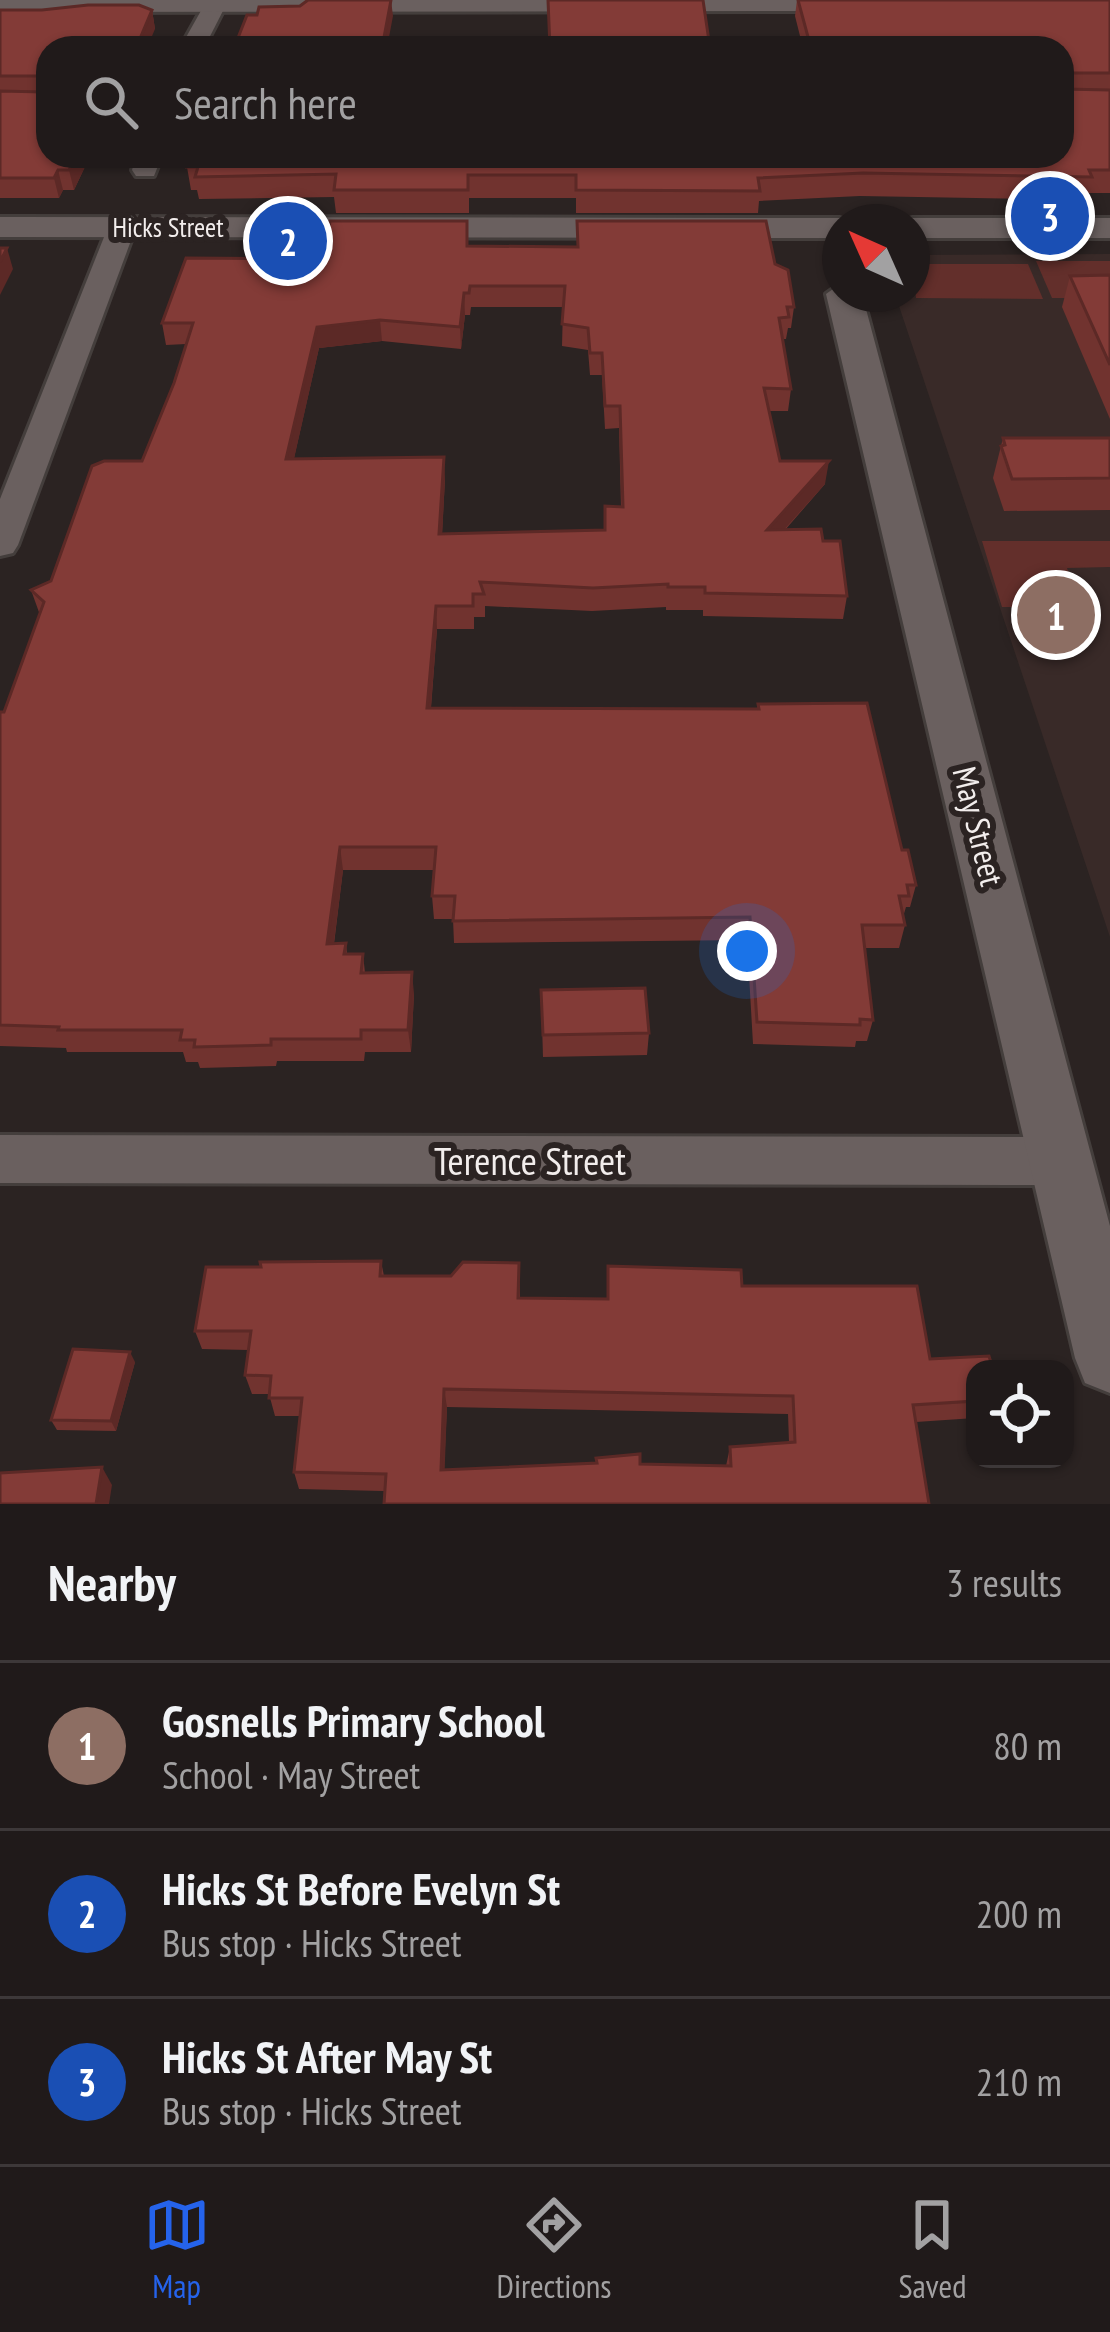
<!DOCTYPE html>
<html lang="en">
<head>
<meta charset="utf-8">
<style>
	body { margin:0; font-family:"PT Sans Narrow",sans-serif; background:#282323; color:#f1f3f6 }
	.controls { position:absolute; right:36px; bottom:36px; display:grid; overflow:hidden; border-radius:24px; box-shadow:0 3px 9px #0004 }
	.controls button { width:108px; height:108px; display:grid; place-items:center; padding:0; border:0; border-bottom:3px solid #3d3839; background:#201a1a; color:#f1f3f6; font:60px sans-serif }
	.compass { position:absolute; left:822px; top:204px; width:108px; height:108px; border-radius:50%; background:#201a1a; box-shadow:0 3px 9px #0004; rotate:315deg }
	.you { position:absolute; left:747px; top:951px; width:42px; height:42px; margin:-30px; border:9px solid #fff; border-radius:50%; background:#1a73e8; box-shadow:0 0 0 18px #1a73e833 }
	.badge { display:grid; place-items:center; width:78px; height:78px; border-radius:50%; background:#2563eb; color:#fff; font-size:39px; font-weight:700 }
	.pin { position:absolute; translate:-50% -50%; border:6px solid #fff; box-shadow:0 3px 12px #0006 }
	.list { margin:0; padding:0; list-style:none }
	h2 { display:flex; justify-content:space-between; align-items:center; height:156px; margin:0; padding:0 48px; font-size:51px }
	h2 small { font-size:39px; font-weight:400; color:#a2a1a2 }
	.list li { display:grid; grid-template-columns:78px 1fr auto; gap:36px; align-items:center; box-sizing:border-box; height:168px; padding:0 48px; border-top:3px solid #3d3839 }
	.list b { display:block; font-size:45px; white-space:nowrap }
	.list p { margin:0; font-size:39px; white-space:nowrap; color:#a2a1a2 }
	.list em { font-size:39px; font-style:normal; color:#a2a1a2 }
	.icon { flex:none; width:66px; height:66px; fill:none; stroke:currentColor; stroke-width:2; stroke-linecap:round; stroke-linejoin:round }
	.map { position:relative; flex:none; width:1110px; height:1504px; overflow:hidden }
	.search { position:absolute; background:#201a1a; box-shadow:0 3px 9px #0004; left:36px; right:36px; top:36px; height:132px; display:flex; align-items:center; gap:30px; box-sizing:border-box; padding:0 42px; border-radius:36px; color:#a2a1a2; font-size:45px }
	.sheet { height:660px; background:#201a1a }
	nav { display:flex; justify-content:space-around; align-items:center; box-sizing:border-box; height:168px; border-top:3px solid #3d3839; background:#201a1a; font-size:33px; color:#a2a1a2 }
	nav a { display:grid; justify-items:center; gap:6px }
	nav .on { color:#2563eb }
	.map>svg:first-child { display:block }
	.built { fill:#392a28 }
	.green { fill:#632f2b }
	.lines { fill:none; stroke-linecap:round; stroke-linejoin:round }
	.minor-casing { stroke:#443e3c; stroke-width:6 }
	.tertiary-casing { stroke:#443e3c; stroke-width:6 }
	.minor { fill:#6a605f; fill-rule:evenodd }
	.tertiary { fill:#6a605f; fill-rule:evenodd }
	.wall { fill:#71332f; fill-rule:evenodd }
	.shaded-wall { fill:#5c2926 }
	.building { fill:#833b37; stroke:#5c2926; stroke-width:3; fill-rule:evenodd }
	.labels { text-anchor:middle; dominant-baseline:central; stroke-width:12; stroke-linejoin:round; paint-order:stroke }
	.far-street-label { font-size:27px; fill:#f2edec; stroke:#2b2322 }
	.street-label { font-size:33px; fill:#f2edec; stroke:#2b2322 }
	.near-street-label { font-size:39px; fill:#f2edec; stroke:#2b2322 }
</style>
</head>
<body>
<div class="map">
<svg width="1110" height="1504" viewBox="0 0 1110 1504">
	<rect width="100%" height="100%" fill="#2b2322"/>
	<!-- built -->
	<polygon class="built" points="1110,254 1110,937 895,294 912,294 912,255"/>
	<!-- green -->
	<g class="green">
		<polygon points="1036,261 1110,261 1110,298 1052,298"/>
		<polygon points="912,264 1028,264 1043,299 916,298"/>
		<polygon points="982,541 1110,541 1110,567 1067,568 1080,607 1002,607"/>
	</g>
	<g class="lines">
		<!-- minor casing -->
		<g class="minor-casing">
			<g id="minor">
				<polygon points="207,0 227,3 204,48 180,48"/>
				<polygon points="136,156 162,156 154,176 136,176 132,170"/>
				<polygon points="122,219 136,227 18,545 13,553 0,556 0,499 108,227"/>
				<polygon points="0,1135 1061,1137 1080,1144 1087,1161 1080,1178 1061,1185 0,1183"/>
			</g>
		</g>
		<!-- tertiary casing -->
		<g class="tertiary-casing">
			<g id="tertiary">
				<polygon points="0,0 874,0 876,3 863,11 0,12"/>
				<polygon points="0,217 840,218 853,222 840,222 840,238 0,237"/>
				<polygon points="912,218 1110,218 1110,238 912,238 912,222 899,222"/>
				<polygon points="840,284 840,294 862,294 1110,1226 1110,1393 1085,1383 1075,1358 826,294"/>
			</g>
		</g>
		<!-- minor -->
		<use href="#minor" class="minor"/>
		<!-- tertiary -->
		<use href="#tertiary" class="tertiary"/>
	</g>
	<!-- wall -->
	<g class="wall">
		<polygon points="797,0 1110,0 1110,193 1088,193 1087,200 860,196 759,201 758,213 576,213 576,198 469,198 469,213 336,213 334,197 199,199 197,190 191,190 187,167 1062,48 803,48 795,16"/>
		<polygon points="0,10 152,10 155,29 48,48 90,156 74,190 63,190 59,198 0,198"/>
		<path d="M468,246L775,264L794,307L791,328H788L786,339H782L791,389L788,411H769L780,461L825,484L785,530L823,541L847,596L843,619L703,616V610H666V607L592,611L485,606V617H474V629H437L431,708L757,709L758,704L902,850L916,885L910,907H906L903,917L905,925L899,948H864L873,1020L867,1041H856L855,1047L753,1044L747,940L454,943L453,919H434L432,896L434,870H343L334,944L346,943L347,954H363L365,973L414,994L411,1052H365L364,1061H277L276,1066L200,1068L198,1062H186L183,1052H67L66,1048L0,1046V712H4L40,615L31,590L51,581L142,461L174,383L186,344L166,345L162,323L324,259ZM471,307H563L562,346L588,350L590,375H602L605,429L619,428L621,507L605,530L442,534L445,479L294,458L319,348L382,341L461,349L465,315H470Z"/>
		<polygon points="1110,275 1110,419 1062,307 1070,276"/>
		<polygon points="1003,438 1110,438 1110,510 1004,511 993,478"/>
		<polygon points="541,990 649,1033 647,1055 543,1057"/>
		<path d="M381,1261L384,1276H451L519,1263L520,1298L607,1299L608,1266L742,1286L930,1359L975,1369V1418L916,1422L929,1504L299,1489L294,1472L300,1416H275L269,1394H252L245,1375L249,1350L202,1349L195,1331L261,1267ZM447,1407L788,1414L789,1442L730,1447L726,1466L640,1464L444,1470Z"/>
		<polygon points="135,1362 116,1431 57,1430 51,1420"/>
	</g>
	<!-- shaded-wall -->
	<g class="shaded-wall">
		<polygon points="391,0 393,16 387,48 382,48"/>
		<polygon points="152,10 155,29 147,48 136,48"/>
		<polygon points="76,156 90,156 74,190 69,170"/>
		<polygon points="58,170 63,190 59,198 54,178"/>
		<polygon points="7,248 13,269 0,295 0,262"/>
		<polygon points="464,293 465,315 461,349 460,327"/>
		<polygon points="380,320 382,341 319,348 289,481 286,459 317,327"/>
		<polygon points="444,457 445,479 441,557 439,534"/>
		<polygon points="829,461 825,484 764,552 767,530"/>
		<polygon points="436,606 437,629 429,731 427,708"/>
		<polygon points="340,847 343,870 331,966 327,944"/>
		<polygon points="412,972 414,994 411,1052 408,1030"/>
		<polygon points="130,1352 135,1362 116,1431 111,1421"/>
		<polygon points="444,1389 447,1407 444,1487 441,1470"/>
		<polygon points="102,1467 112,1485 109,1504 96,1504"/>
	</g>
	<!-- building -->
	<g class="building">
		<polygon points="308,0 391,0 382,48 234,48 247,15 257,15 259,7 300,6"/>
		<polygon points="548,0 703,0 710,48 550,48"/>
		<polygon points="798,0 1110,0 1110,73 1067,73 1064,89 1110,90 1110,170 1089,170 1092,177 863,173 758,178 760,191 576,190 576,175 468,175 468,190 334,190 336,174 195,177 198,167 187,167 191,156 1062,156 1062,48 811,48"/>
		<polygon points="88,5 139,5 152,10 136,48 48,48 48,80 44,76 0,76 0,10 42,10"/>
		<polygon points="48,80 48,156 76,156 69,170 58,170 54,178 0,178 0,91 43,92"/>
		<path d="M330,221H467V246L578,247L577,221H766L775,264L788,270L794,307H787L789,317L779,318L791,389L764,388L780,461H829L767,530L821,529L823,541H840L847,596L705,593V587H668V584L593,588L480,582L484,594H473V606H436L427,708L759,709L758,704L867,703L902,850H908L916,885H907L909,896H899L905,925H862L873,1020L860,1019V1025L757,1022L750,917L453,921L455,896H432L436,847H340L327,944L346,943L344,954H363L361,973L412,972L408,1030H361V1039H271V1045L194,1047L195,1040H180L182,1030H58L59,1027L0,1025V712H4L44,602L31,590L51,581L92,466L104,461H142L174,383L193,323H162L186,258L324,259ZM470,286H565L562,324L588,328L590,353H602L605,406H620L623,507L605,506V530L439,534L444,457L286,459L317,327L380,320L460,327L464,293H469Z"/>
		<polygon points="0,248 7,248 0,262"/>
		<polygon points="1110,275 1110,365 1070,276"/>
		<polygon points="1003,438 1110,438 1110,478 1012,479 1001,446 1005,445"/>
		<polygon points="645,988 649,1033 543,1035 541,990"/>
		<path d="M381,1261L380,1276H451L463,1262L519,1263L518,1298L608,1299V1266L741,1270L742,1286H917L930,1359L989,1356L993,1369H975V1401L913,1405L929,1504H384L386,1474L294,1472L302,1398H269L271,1376L245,1375L251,1331H195L206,1267H261L260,1262ZM444,1389L793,1396L795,1442L730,1447L731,1466L640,1464V1454L596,1458L597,1463L441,1470Z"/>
		<polygon points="73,1349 130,1352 111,1421 51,1420"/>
		<polygon points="102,1467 96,1504 0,1504 0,1473"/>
	</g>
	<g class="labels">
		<!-- far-street labels -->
		<g class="far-street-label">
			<text x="168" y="227">Hicks Street</text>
		</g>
		<!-- street labels -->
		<g class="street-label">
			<text transform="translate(979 826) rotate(76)">May Street</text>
		</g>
		<!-- near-street labels -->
		<g class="near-street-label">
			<text x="530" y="1160">Terence Street</text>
		</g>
	</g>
</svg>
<div class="controls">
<button><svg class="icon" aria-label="locate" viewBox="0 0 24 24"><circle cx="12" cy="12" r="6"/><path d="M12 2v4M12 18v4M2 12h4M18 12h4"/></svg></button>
</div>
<svg class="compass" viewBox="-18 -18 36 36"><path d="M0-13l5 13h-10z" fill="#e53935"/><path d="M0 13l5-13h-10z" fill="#a2a1a2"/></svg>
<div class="you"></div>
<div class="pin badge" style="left:1056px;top:615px;background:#8d6e63">1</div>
<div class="pin badge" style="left:288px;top:241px;background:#1a4fb4">2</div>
<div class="pin badge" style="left:1050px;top:216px;background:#1a4fb4">3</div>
<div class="search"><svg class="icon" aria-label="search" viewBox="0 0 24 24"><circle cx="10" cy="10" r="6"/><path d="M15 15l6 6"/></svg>Search here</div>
</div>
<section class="sheet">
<h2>Nearby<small>3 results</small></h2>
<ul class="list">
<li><span class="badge" style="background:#8d6e63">1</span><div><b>Gosnells Primary School</b><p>School · May Street</p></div><em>80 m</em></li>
<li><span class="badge" style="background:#1a4fb4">2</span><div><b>Hicks St Before Evelyn St</b><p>Bus stop · Hicks Street</p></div><em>200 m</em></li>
<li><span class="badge" style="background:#1a4fb4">3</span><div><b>Hicks St After May St</b><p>Bus stop · Hicks Street</p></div><em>210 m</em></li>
</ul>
</section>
<nav>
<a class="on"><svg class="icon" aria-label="map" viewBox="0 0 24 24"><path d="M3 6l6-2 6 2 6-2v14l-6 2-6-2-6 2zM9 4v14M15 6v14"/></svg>Map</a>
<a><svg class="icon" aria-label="directions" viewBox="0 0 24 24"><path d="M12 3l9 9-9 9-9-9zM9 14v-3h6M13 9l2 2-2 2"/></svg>Directions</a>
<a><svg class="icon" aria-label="saved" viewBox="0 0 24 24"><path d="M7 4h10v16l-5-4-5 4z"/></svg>Saved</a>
</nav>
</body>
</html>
